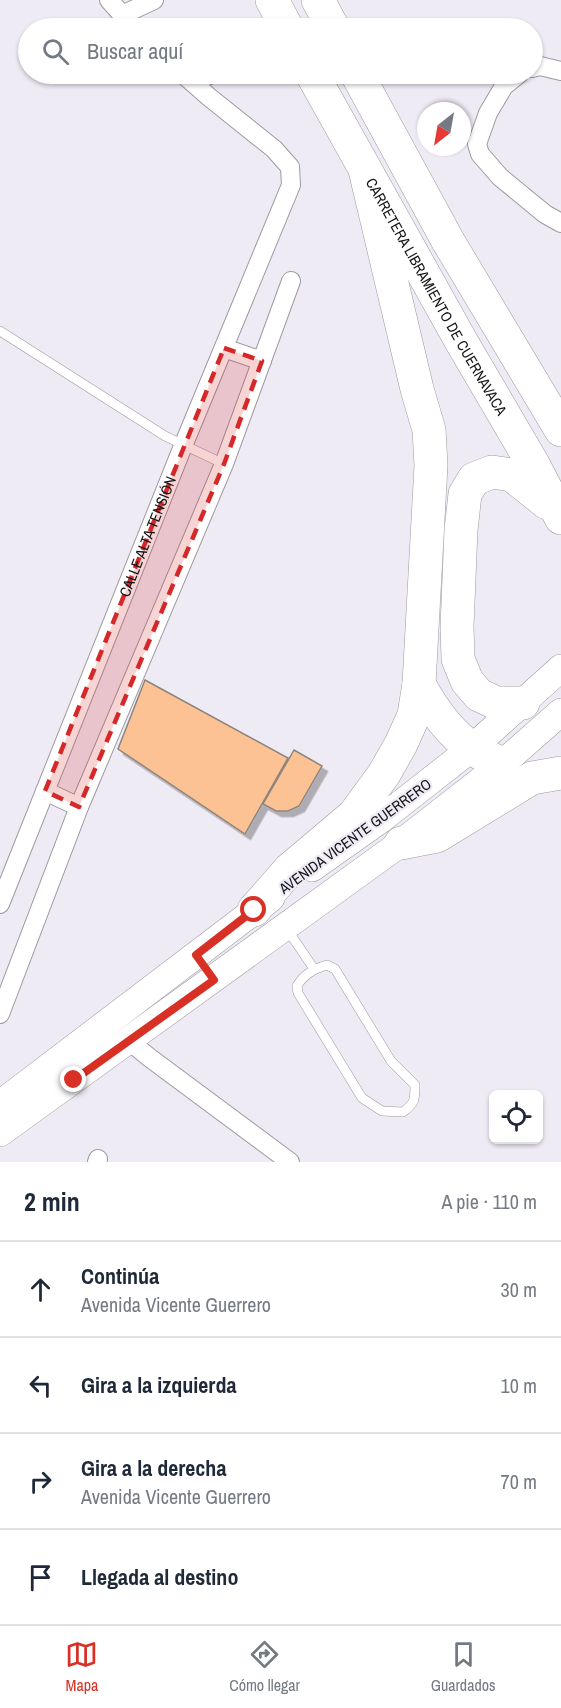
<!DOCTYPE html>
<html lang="es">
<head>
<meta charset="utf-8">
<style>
	body { margin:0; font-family:"Archivo Narrow",sans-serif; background:#f2f2f3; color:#1f2937 }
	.controls { position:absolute; right:18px; bottom:18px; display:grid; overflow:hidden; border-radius:9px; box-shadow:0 2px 4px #0004 }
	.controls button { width:54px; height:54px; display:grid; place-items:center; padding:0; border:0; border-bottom:2px solid #e0e1e3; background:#fff; color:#1f2937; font:30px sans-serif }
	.compass { position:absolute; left:417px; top:102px; width:54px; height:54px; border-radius:50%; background:#fff; box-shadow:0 2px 4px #0004; rotate:211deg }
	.stop { position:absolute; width:18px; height:18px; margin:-14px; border:4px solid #d93025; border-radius:50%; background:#fff }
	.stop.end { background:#d93025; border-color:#fff; box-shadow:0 2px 6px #0008 }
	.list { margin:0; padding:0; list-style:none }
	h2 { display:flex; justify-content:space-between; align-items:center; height:78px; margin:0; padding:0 24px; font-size:26px }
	h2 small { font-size:20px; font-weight:400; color:#747a83 }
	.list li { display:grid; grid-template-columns:39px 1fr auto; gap:18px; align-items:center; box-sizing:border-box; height:96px; padding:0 24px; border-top:2px solid #e0e1e3 }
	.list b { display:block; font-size:22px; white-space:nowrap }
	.list p { margin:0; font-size:20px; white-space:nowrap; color:#747a83 }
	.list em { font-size:20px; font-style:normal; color:#747a83 }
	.icon { flex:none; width:33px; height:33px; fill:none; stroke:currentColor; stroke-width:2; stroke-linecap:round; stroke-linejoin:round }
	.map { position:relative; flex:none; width:561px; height:1162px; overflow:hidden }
	.search { position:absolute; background:#fff; box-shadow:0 2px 4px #0004; left:18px; right:18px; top:18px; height:66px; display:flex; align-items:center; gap:15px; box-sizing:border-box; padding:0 21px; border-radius:33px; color:#747a83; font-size:22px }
	.sheet { height:462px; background:#fff }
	nav { display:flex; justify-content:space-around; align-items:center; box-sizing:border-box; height:84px; border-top:2px solid #e0e1e3; background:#fff; font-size:16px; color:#747a83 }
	nav a { display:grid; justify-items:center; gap:3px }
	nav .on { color:#d93025 }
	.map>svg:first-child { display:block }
	.building { fill:#fdc294; stroke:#8d847e; stroke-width:1.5; filter:url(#shadow) }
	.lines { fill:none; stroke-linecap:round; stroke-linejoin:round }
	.lane-casing { stroke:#9d99a2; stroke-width:10 }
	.street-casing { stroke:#9d99a2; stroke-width:20 }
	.secondary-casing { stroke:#9d99a2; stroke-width:28 }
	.highway-casing { stroke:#9d99a2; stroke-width:34 }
	.lane { stroke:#fff; stroke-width:9 }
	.street { stroke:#fff; stroke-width:18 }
	.secondary { stroke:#fff; stroke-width:27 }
	.highway { stroke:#fff; stroke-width:33 }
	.route { stroke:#d93025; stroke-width:8 }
	.marked { fill:#d62828; fill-opacity:0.2; stroke:#d62828; stroke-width:4.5; stroke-dasharray:12 8; stroke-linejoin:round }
	.labels { text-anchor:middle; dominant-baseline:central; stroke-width:4.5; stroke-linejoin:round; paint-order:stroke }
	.street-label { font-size:15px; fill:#151417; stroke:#efebf5 }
</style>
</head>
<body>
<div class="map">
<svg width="561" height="1162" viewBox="0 0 561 1162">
	<defs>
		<filter id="shadow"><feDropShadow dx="5.5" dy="5.5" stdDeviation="0" flood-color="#0004"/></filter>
	</defs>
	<rect width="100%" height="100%" fill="#efebf5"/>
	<!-- building -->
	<g class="building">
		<polygon points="145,680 288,758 245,834 118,749"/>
		<polygon points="294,750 322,766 299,806 288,811 276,811 263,804"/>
	</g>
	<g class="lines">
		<!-- lane casing -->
		<g class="lane-casing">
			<g id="lane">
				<polyline points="0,331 165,436 224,464"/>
				<polyline points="287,929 314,969"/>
				<path d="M327,965L335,969L391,1061L415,1085C415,1100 415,1103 403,1112L382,1111L362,1098L298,993L297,986C304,974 314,969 327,965Z"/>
			</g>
		</g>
		<!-- street casing -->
		<g class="street-casing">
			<g id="street">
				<polyline points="109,0 134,28"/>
				<polyline points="122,15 154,0"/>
				<polyline points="532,68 540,66 561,71"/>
				<polyline points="519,74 504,86 488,113 477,144 480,154 500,177 545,214 561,223"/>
				<polyline points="192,82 212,74"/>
				<polyline points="224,348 262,361"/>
				<polyline points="45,791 79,807"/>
				<path id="s1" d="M0,904L183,446L291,185L290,167L274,149L209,97L183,74"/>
				<polyline points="0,1014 79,807 224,464 291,281"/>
				<polyline points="129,1041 150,1058 290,1162"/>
				<polyline points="97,1162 98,1159"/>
			</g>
		</g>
		<!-- secondary casing -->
		<g class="secondary-casing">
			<g id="secondary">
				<polyline points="312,868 380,820 472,748 561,668"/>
				<polyline points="0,1104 271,898"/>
				<polyline points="0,1133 401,843 502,764 561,712"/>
			</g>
		</g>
		<!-- highway casing -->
		<g class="highway-casing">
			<g id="highway">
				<polyline points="272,0 287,28"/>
				<polyline points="318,0 333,28"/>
				<path id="s2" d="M312,74L461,341L533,464L561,518"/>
				<polyline points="357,74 448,241 561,430"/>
				<path d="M419,684C432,708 449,733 473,749C482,755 493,759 502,764"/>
				<polyline points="523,703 496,703 479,695 467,681 458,659 457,626 461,530 465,494 474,479 492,472 512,475 547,503"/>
				<polyline points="401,843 437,836 532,778 561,773"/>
				<polyline points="254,910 290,869 354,815 384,774 401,744 414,715 419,684 431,465 429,430 417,389 365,170"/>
			</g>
		</g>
		<!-- lane -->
		<use href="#lane" class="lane"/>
		<!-- street -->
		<use href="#street" class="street"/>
		<!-- secondary -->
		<use href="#secondary" class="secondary"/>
		<!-- highway -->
		<use href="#highway" class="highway"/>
	</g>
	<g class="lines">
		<!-- route -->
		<polyline class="route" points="74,1080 214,980 196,955 254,910"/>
	</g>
	<!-- marked area -->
	<path class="marked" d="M224,348L262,361L224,464L79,807L45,791Z"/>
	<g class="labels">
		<!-- street labels -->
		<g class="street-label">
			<text stroke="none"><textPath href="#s2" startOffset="255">CARRETERA LIBRAMIENTO DE CUERNAVACA</textPath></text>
			<text stroke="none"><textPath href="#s1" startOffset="396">CALLE ALTA TENSIÓN</textPath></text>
			<text transform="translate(355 836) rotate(-36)">AVENIDA VICENTE GUERRERO</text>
		</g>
	</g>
</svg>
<div class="controls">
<button><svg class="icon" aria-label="locate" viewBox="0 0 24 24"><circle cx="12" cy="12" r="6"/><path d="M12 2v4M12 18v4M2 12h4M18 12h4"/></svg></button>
</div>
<svg class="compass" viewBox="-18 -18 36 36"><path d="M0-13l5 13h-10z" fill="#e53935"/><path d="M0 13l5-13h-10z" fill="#747a83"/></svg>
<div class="stop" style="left:254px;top:910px"></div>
<div class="stop end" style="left:74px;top:1080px"></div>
<div class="search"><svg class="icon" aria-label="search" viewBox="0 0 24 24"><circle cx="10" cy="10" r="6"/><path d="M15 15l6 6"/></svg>Buscar aquí</div>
</div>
<section class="sheet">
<h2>2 min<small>A pie · 110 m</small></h2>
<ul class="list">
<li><svg class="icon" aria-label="ahead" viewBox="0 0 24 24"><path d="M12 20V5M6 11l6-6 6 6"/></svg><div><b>Continúa</b><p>Avenida Vicente Guerrero</p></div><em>30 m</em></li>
<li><svg class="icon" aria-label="left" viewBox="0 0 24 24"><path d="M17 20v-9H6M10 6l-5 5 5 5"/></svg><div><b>Gira a la izquierda</b></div><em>10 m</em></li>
<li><svg class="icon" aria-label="right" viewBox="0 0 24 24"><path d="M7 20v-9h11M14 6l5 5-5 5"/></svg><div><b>Gira a la derecha</b><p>Avenida Vicente Guerrero</p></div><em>70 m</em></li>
<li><svg class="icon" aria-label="arrive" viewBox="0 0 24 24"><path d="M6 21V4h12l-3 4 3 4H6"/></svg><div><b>Llegada al destino</b></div></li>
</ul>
</section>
<nav>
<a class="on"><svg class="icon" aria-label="map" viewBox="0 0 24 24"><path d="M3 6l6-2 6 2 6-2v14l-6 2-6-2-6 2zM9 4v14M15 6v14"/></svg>Mapa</a>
<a><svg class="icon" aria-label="directions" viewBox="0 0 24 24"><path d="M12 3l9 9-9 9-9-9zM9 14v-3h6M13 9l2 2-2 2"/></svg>Cómo llegar</a>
<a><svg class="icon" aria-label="saved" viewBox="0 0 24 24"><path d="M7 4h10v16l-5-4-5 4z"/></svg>Guardados</a>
</nav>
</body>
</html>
